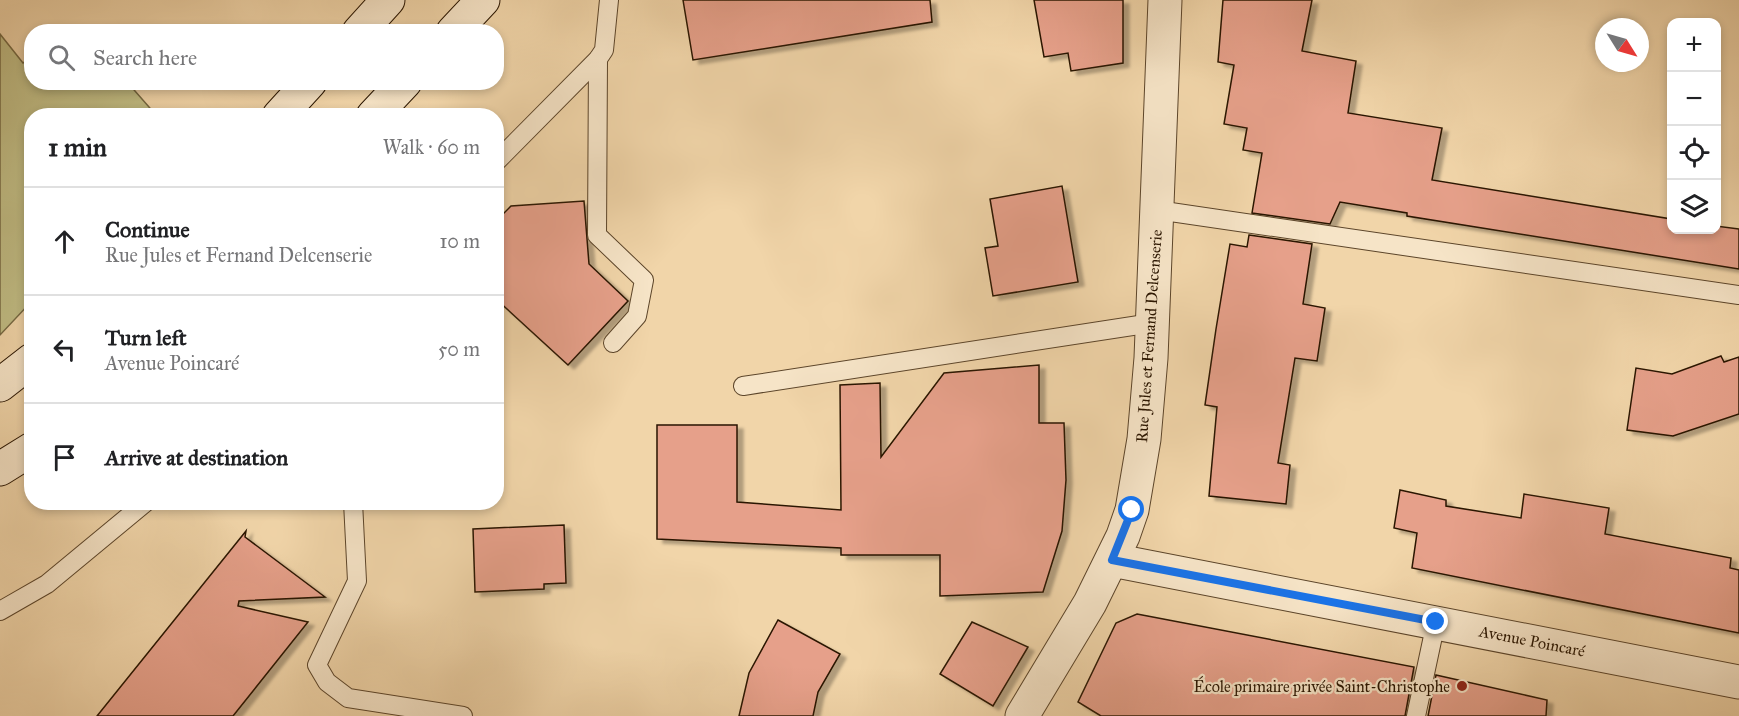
<!DOCTYPE html>
<html lang="en">
<head>
<meta charset="utf-8">
<style>
	body { margin:0; font-family:"IM FELL Great Primer",serif; background:#f2f2f2; color:#202124 }
	.controls { position:absolute; right:18px; top:18px; display:grid; overflow:hidden; border-radius:12px; box-shadow:0 3px 9px #0003 }
	.controls button { width:54px; height:54px; display:grid; place-items:center; padding:0; border:0; border-bottom:2px solid #e0e0e0; background:#fff; color:#202124; font:30px sans-serif }
	.compass { position:absolute; left:1595px; top:18px; width:54px; height:54px; border-radius:50%; background:#fff; box-shadow:0 3px 9px #0003; rotate:127deg }
	.stop { position:absolute; width:18px; height:18px; margin:-14px; border:4px solid #1a73e8; border-radius:50%; background:#fff }
	.stop.end { background:#1a73e8; border-color:#fff; box-shadow:0 2px 6px #0008 }
	.list { margin:0; padding:0; list-style:none }
	h2 { display:flex; justify-content:space-between; align-items:center; height:78px; margin:0; padding:0 24px; font-size:26px }
	h2 small { font-size:20px; font-weight:400; color:#757577 }
	.list li { display:grid; grid-template-columns:39px 1fr auto; gap:18px; align-items:center; box-sizing:border-box; height:108px; padding:0 24px; border-top:2px solid #e0e0e0 }
	.list b { display:block; font-size:22px; white-space:nowrap }
	.list p { margin:0; font-size:20px; white-space:nowrap; color:#757577 }
	.list em { font-size:20px; font-style:normal; color:#757577 }
	.icon { flex:none; width:33px; height:33px; fill:none; stroke:currentColor; stroke-width:2; stroke-linecap:round; stroke-linejoin:round }
	.map { position:relative; flex:none; width:1739px; height:716px; overflow:hidden }
	.search { position:absolute; background:#fff; box-shadow:0 3px 9px #0003; left:24px; top:24px; width:480px; height:66px; display:flex; align-items:center; gap:15px; box-sizing:border-box; padding:0 21px; border-radius:24px; color:#757577; font-size:22px }
	.panel { position:absolute; background:#fff; box-shadow:0 3px 9px #0003; left:24px; top:108px; width:480px; height:402px; border-radius:24px }
	.map>svg:first-child { display:block }
	.green { fill:#c0bc84; stroke:#756842; stroke-width:1.5 }
	.building { fill:#e6a08a; stroke:#2a1500; stroke-width:1.5; filter:url(#shadow) }
	.lines { fill:none; stroke-linecap:round; stroke-linejoin:round }
	.lane-casing { stroke:#5c452a; stroke-width:20 }
	.street-casing { stroke:#5c452a; stroke-width:35 }
	.secondary-casing { stroke:#2a1500; stroke-width:35 }
	.lane { stroke:#f6e4c7; stroke-width:18 }
	.street { stroke:#f6e4c7; stroke-width:33 }
	.secondary { stroke:#f6e4c7; stroke-width:33 }
	.route { stroke:#1a73e8; stroke-width:8 }
	.poi-dot { fill:#8f2418; stroke:#f6e4c7; stroke-width:2 }
	.labels { text-anchor:middle; dominant-baseline:central; stroke-width:4.5; stroke-linejoin:round; paint-order:stroke }
	.street-label { font-size:16px; fill:#2a1500; stroke:#f6e4c7 }
	.poi-label { font-size:16px; fill:#2a1500; stroke:#f6e4c7; text-anchor:end }
</style>
</head>
<body>
<div class="map">
<svg width="1739" height="716" viewBox="0 0 1739 716">
	<defs>
		<filter id="shadow"><feDropShadow dx="6" dy="4" stdDeviation="1.5" flood-color="#0004"/></filter>
	</defs>
	<rect width="100%" height="100%" fill="#f1d5a9"/>
	<filter id="stains"><feTurbulence type="fractalNoise" baseFrequency=".00333" numOctaves="4"/><feColorMatrix values="0 0 0 0 .2 0 0 0 0 .09 0 0 0 0 .02 0 0 0 .5 -.17"/></filter>
	<radialGradient id="worn" r=".72"><stop offset=".6" stop-color="#630" stop-opacity="0"/><stop offset="1" stop-color="#630" stop-opacity=".3"/></radialGradient>
	<!-- green -->
	<polygon class="green" points="0,34 23,63 31,58 32,82 128,83 156,115 32,116 31,302 0,335"/>
	<!-- building -->
	<g class="building">
		<polygon points="683,0 930,0 932,22 693,60"/>
		<polygon points="1034,0 1123,0 1123,63 1071,71 1068,53 1044,57"/>
		<polygon points="1223,0 1312,0 1302,51 1356,61 1348,113 1442,128 1432,180 1671,219 1671,230 1716,230 1716,226 1739,229 1739,269 1407,216 1407,213 1340,202 1330,224 1252,213 1262,153 1243,150 1247,128 1224,124 1234,65 1218,62"/>
		<polygon points="1062,186 1078,282 993,296 985,248 998,246 990,199"/>
		<polygon points="584,201 589,264 628,301 568,365 496,299 496,221 511,206"/>
		<polygon points="1249,235 1312,244 1303,304 1325,308 1317,361 1295,358 1278,463 1290,465 1286,504 1209,496 1217,407 1205,405 1216,329 1230,244 1247,247"/>
		<polygon points="1721,356 1724,362 1739,357 1739,414 1673,436 1627,430 1636,368 1672,374"/>
		<polygon points="1039,365 1039,423 1064,423 1066,480 1062,531 1043,592 940,596 940,555 841,555 841,548 657,539 657,425 737,425 737,502 841,510 840,385 880,383 881,457 944,373"/>
		<polygon points="1400,490 1446,500 1446,506 1521,518 1524,494 1609,508 1605,534 1731,558 1730,568 1739,570 1739,633 1412,568 1417,533 1394,528"/>
		<polygon points="564,525 566,583 544,584 544,589 475,592 473,529"/>
		<polygon points="246,531 245,537 325,597 239,601 238,606 308,622 233,716 97,716"/>
		<polygon points="1137,614 1414,667 1405,716 1101,716 1078,702 1116,623"/>
		<polygon points="778,620 840,654 818,692 813,716 739,716 749,673"/>
		<polygon points="972,622 1028,647 993,706 940,674"/>
		<polygon points="1436,675 1547,700 1546,716 1428,716"/>
	</g>
	<g class="lines">
		<!-- lane casing -->
		<g class="lane-casing">
			<g id="lane">
				<polyline points="598,59 597,235 644,280 637,316 613,343"/>
				<polyline points="496,162 598,59 604,50 609,0"/>
				<polyline points="1157,210 1739,295"/>
				<polyline points="743,386 1152,323"/>
				<polyline points="353,502 357,581 317,665 327,682 348,698 463,716"/>
				<polyline points="0,611 47,584 146,502"/>
				<polyline points="1416,716 1436,622"/>
			</g>
		</g>
		<!-- street casing -->
		<g class="street-casing">
			<g id="street">
				<polyline points="1112,560 1739,682"/>
				<polyline points="1022,716 1090,603 1123,536 1132,510 1144,439 1151,358 1165,0"/>
			</g>
		</g>
		<!-- secondary casing -->
		<g class="secondary-casing">
			<g id="secondary">
				<polyline points="359,32 388,0"/>
				<polyline points="453,32 483,0"/>
				<polyline points="279,116 310,82"/>
				<polyline points="373,116 405,82"/>
				<polyline points="0,385 32,360"/>
				<polyline points="0,469 32,449"/>
			</g>
		</g>
		<!-- lane -->
		<use href="#lane" class="lane"/>
		<!-- street -->
		<use href="#street" class="street"/>
		<!-- secondary -->
		<use href="#secondary" class="secondary"/>
	</g>
	<g class="lines">
		<!-- route -->
		<polyline class="route" points="1132,510 1112,560 1436,622"/>
	</g>
	<!-- markers -->
	<circle class="poi-dot" cx="1462" cy="686" r="6"/>
	<g class="labels">
		<!-- street labels -->
		<g class="street-label">
			<text transform="translate(1149 336) rotate(-86)">Rue Jules et Fernand Delcenserie</text>
			<text transform="translate(1532 641) rotate(11)">Avenue Poincaré</text>
		</g>
		<!-- poi labels -->
		<g class="poi-label">
			<text x="1450" y="686">École primaire privée Saint-Christophe</text>
		</g>
	</g>
	<rect width="100%" height="100%" filter="url(#stains)"/>
	<rect width="100%" height="100%" fill="url(#worn)"/>
</svg>
<div class="controls">
<button>+</button>
<button>−</button>
<button><svg class="icon" aria-label="locate" viewBox="0 0 24 24"><circle cx="12" cy="12" r="6"/><path d="M12 2v4M12 18v4M2 12h4M18 12h4"/></svg></button>
<button><svg class="icon" aria-label="layers" viewBox="0 0 24 24"><path d="M12 4l9 5-9 5-9-5zM3 14l9 5 9-5"/></svg></button>
</div>
<svg class="compass" viewBox="-18 -18 36 36"><path d="M0-13l5 13h-10z" fill="#e53935"/><path d="M0 13l5-13h-10z" fill="#757577"/></svg>
<div class="stop" style="left:1132px;top:510px"></div>
<div class="stop end" style="left:1436px;top:622px"></div>
<div class="search"><svg class="icon" aria-label="search" viewBox="0 0 24 24"><circle cx="10" cy="10" r="6"/><path d="M15 15l6 6"/></svg>Search here</div>
<section class="panel">
<h2>1 min<small>Walk · 60 m</small></h2>
<ul class="list">
<li><svg class="icon" aria-label="ahead" viewBox="0 0 24 24"><path d="M12 20V5M6 11l6-6 6 6"/></svg><div><b>Continue</b><p>Rue Jules et Fernand Delcenserie</p></div><em>10 m</em></li>
<li><svg class="icon" aria-label="left" viewBox="0 0 24 24"><path d="M17 20v-9H6M10 6l-5 5 5 5"/></svg><div><b>Turn left</b><p>Avenue Poincaré</p></div><em>50 m</em></li>
<li><svg class="icon" aria-label="arrive" viewBox="0 0 24 24"><path d="M6 21V4h12l-3 4 3 4H6"/></svg><div><b>Arrive at destination</b></div></li>
</ul>
</section>
</div>
</body>
</html>
